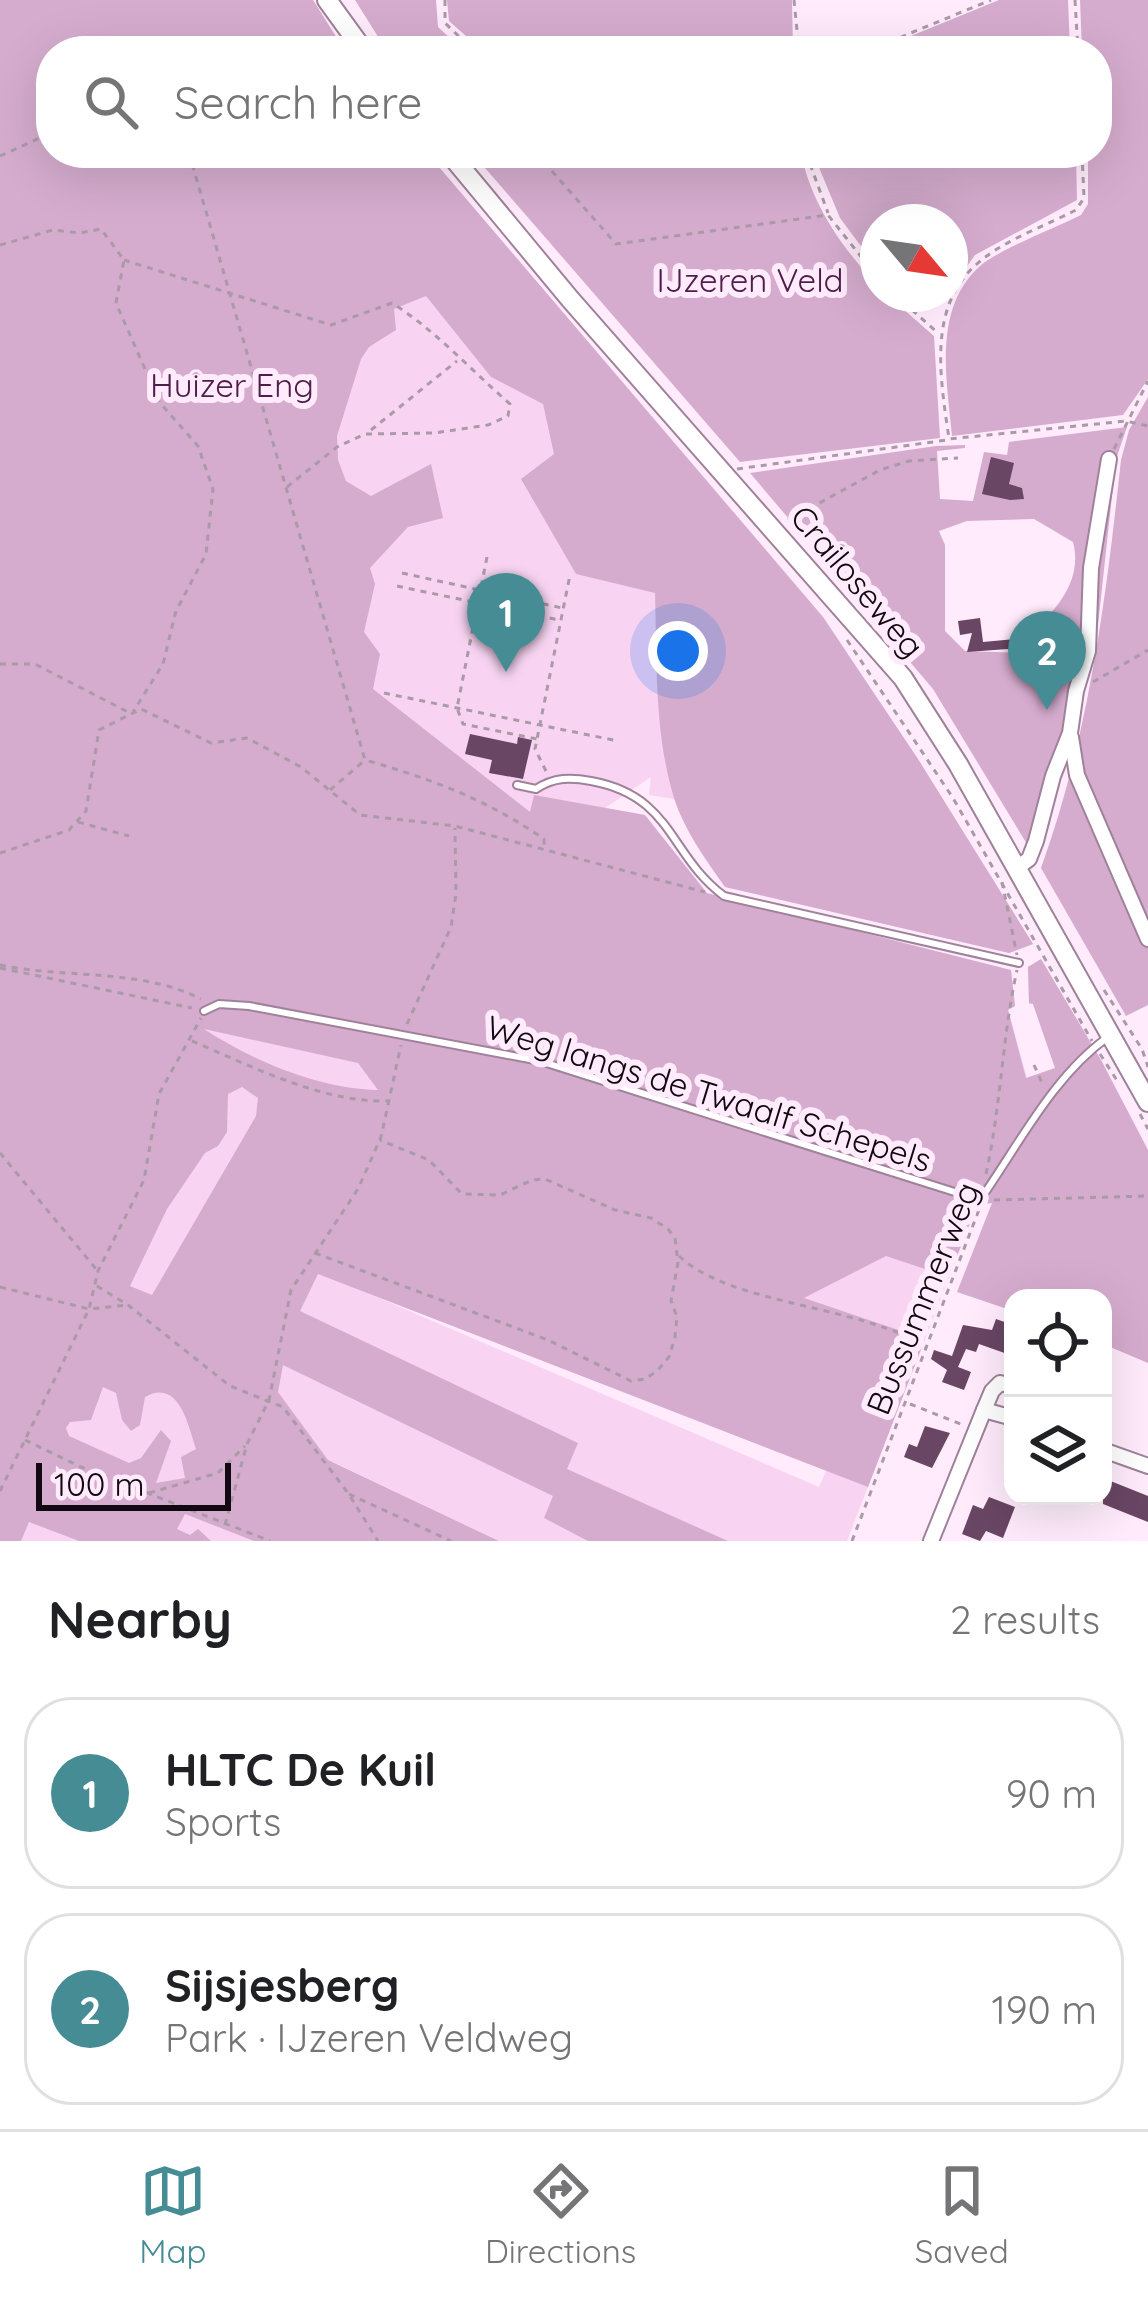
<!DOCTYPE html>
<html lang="en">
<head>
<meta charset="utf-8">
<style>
	body { margin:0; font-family:Quicksand,sans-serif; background:#f6f6f6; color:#202124 }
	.controls { position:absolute; right:36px; bottom:36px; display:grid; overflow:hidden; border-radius:24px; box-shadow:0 12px 48px #0002 }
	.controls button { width:108px; height:108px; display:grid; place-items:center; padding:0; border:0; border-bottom:3px solid #e0e0e0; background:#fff; color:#202124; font:60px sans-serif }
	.compass { position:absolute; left:860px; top:204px; width:108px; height:108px; border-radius:50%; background:#fff; box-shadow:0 12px 48px #0002; rotate:119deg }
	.scale { position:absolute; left:36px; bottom:30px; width:195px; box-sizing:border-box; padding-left:12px; border:6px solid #120811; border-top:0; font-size:33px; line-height:42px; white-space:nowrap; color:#120811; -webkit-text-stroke:9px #ffebfb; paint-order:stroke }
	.you { position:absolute; left:678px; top:651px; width:42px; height:42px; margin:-30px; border:9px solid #fff; border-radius:50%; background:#1a73e8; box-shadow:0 0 0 18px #1a73e833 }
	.badge { display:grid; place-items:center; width:78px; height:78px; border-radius:50%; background:#458c94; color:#fff; font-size:39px; font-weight:700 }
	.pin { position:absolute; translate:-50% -99px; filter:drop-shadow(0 3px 6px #0008) }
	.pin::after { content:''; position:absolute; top:63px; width:42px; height:36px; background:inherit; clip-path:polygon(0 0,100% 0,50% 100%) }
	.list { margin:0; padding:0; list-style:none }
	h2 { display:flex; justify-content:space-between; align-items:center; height:156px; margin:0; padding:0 48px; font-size:51px }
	h2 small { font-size:39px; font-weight:400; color:#757577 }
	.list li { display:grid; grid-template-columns:78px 1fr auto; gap:36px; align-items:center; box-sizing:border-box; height:192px; margin:0 24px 24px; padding:0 24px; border:3px solid #e0e0e0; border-radius:48px }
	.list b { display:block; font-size:45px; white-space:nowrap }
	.list p { margin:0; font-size:39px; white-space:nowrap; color:#757577 }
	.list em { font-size:39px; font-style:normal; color:#757577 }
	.icon { flex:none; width:66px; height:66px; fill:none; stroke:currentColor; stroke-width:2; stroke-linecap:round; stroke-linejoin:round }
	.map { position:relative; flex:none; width:1148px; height:1541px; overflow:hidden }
	.search { position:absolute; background:#fff; box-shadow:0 12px 48px #0002; left:36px; right:36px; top:36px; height:132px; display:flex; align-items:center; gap:30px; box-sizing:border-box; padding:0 42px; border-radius:48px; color:#757577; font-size:45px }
	.sheet { height:588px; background:#fff }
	nav { display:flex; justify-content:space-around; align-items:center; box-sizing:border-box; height:168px; border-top:3px solid #e0e0e0; background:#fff; font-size:33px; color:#757577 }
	nav a { display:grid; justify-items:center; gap:6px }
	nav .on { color:#458c94 }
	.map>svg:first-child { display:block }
	.green { fill:#f8d4f2; fill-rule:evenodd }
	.forest { fill:#d5acce; fill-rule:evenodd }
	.building { fill:#694664 }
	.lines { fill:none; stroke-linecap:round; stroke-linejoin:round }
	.lane-casing { stroke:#9f829a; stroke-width:10 }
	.street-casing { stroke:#9f829a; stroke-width:18 }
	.secondary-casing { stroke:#9f829a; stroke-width:22 }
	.path { stroke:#aa9aa7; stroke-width:3; stroke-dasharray:6 6; stroke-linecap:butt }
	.lane { stroke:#fff; stroke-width:6 }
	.street { stroke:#fff; stroke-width:14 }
	.secondary { stroke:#fff; stroke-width:18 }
	.labels { text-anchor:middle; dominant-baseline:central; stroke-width:12; stroke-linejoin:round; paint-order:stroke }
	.park-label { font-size:33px; fill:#4e1d49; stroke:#ffebfb }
	.street-label { font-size:33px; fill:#120811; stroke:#ffebfb }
</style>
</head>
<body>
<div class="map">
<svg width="1148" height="1541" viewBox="0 0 1148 1541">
	<rect width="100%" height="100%" fill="#ffebfb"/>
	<!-- green -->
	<path class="green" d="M313,0L345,51H51V153H427L823,617L918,759L1033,944L1009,953L725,887L674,799L649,795L651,777L605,808L645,815L400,1107L1011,970L1015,1006L1008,1009L1027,1078L1055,1068L1033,1004H1029L1028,967L1041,959L1101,1060L1148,1150L977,1205L847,1541H499L331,1461L428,1541H0V41ZM307,1267L889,1328L819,1487Z"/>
	<!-- forest -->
	<g class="forest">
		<path d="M0,0H313L345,51H51V153H427L823,617L918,759L1033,944L1009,953L725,887C706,860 684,830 674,798C654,732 657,660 655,593L576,574L521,479L554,454L543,404L491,377L426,296L394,309L396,330L369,347L361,359L337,436L338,460L346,481L371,496L431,464L443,518L408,527L370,568L375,584L364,632L380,654L373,689L530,812L534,795L645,815L707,893L1011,970L1015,1006L1008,1010L1026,1078L1055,1068L1033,1004L1029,1003L1028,967L1041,959L1101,1060L1148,1150V1363L1103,1344V1298H1013V1311L957,1292L992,1203L977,1205L949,1277L886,1256L804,1298L925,1339L868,1487L318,1274L300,1311L578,1443L567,1469L728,1541H588L544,1518L553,1496L283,1365L278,1392L328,1460L499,1541H254L185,1514L177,1529L190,1535L198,1529L211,1541H79L29,1522L21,1541H0ZM204,1029L358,1063L378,1090C319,1089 253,1061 204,1029ZM242,1087L258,1098L256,1116L152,1295L130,1286L167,1209L205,1153L218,1146L227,1132L228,1094ZM103,1387L116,1393L122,1420L131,1431L140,1425L145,1397C179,1378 188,1425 196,1449L181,1457L185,1478L156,1483L171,1441L161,1430L141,1458L129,1463L69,1436L66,1428L70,1422L91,1420Z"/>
		<polygon points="355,0 436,0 438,27 464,51 387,51"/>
		<polygon points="447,0 792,0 793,51 483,51 449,21"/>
		<polygon points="999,0 1068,0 1070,51 874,51"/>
		<path d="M1080,0H1148V379L1123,415L952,436C947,381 932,309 980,266C1000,249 1055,228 1081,215L1088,204V153H1097V51H1082Z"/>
		<path d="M472,153H801C811,204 843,249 878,286V294H886L934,336L940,438L740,462Z"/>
		<polygon points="813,153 1076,153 1077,200 975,255 950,290 950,222 878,222 878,269 840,218"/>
		<path d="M1148,397V1005L1126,1016L1041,868C1089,735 1106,599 1121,460L1129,430Z"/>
		<path d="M1127,427L1116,459L1097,634L1045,619C1066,598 1081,572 1073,542L1034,519L967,521L939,531L945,545V631L965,651L1055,654L1084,660L1033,854L933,689L750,473L936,446L965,445V448L937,451L940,499L973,501L984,452L1007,455L1009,442Z"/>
	</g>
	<!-- building -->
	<g class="building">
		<polygon points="991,457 1014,463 1009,484 1022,488 1024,499 1010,500 982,494"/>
		<polygon points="980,618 983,642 1036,637 1037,647 967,652 972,633 960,635 958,621"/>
		<polygon points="470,734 517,744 518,737 532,740 523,779 489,773 492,760 465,754"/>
		<polygon points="996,1319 1013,1325 1013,1356 979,1344 976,1352 966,1349 958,1367 971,1372 964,1390 942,1382 947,1370 931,1359 934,1350 952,1356 963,1325 992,1330"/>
		<polygon points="925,1426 950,1433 932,1468 904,1457 909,1444 917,1447"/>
		<polygon points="1103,1478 1148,1496 1148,1522 1103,1504"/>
		<polygon points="989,1497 1015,1507 1003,1538 986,1531 980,1541 962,1534 973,1505 983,1509"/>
	</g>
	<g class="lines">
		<!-- lane casing -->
		<g class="lane-casing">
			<g id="lane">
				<path d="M517,785L536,789C554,777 571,777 591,781C673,796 668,854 724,896L1019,963"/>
				<path d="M204,1011L219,1004L249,1006L540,1061L980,1200C1018,1146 1053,1076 1108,1037"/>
			</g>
		</g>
		<!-- street casing -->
		<g class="street-casing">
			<g id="street">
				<polyline points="1071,737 1077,775 1148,939"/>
				<polyline points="1017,868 1029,859 1036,841 1053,776 1070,733 1076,691 1088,651 1091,568 1109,459"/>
				<polyline points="1013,1386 1000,1383 992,1391 984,1410 1013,1418"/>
				<polyline points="1103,1450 1148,1466"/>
				<polyline points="931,1541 984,1410"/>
			</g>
		</g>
		<!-- secondary casing -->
		<g class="secondary-casing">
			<g id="secondary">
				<polyline points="327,0 364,51"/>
				<polyline points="449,153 570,299 903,678 958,764 1148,1102"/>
			</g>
		</g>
		<!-- path -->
		<g class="path">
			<polyline points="445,0 445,23 474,51"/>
			<polyline points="794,0 799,51"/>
			<polyline points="1075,0 1078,51"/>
			<polyline points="867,51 991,0"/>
			<path d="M189,153L365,760C429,778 488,800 544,839V848"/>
			<polyline points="536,153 616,244 828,215 878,278"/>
			<polyline points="806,153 828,213"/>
			<path d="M1082,153L1084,198L1076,210C1045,226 1004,240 978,263C926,307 941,381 949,439L1126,421L1148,426"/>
			<polyline points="0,156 51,133"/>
			<polyline points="0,245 53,230 80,233 101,229 124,260 116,303 160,403 198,446 213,489 206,554 176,611 163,664 133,712"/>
			<path d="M124,260L331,325L392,303C435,330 471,370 510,404L508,416L488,425L434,433L365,434L337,447L287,487"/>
			<polyline points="894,294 938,333"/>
			<polyline points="371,430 457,361"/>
			<polyline points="1114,449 1148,381"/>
			<polyline points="737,469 947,440"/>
			<polyline points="788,520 880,470 909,461 958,458"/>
			<polyline points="487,557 457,708 463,724 537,739"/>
			<polyline points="402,573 562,608"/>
			<polyline points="397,586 559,620"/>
			<polyline points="874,619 887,635"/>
			<polyline points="847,640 953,798 1092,1041"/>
			<polyline points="0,664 35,664 130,713"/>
			<polyline points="1093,682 1148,650"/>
			<polyline points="384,693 618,741"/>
			<polyline points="546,771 535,749 570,575"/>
			<polyline points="330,790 364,761"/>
			<polyline points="78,822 129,836"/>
			<polyline points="0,853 69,830 86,811 99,730 141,709 211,743 247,738 301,767 360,815 455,826 705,892"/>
			<polyline points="1002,882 1017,955"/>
			<path d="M0,965C67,979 140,968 201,999"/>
			<polyline points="0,968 192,1008"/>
			<polyline points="1104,990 1142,1049 1148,1067"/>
			<polyline points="407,1024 451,927 456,894 455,828"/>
			<path d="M192,1041C251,1066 323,1103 388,1101"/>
			<polyline points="1100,1054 1118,1082"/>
			<polyline points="1034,1065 1043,1085"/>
			<polyline points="1140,1114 1148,1129"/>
			<polyline points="0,1153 96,1269"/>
			<path d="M986,1174C1001,1106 1002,1038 1017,970"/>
			<polyline points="994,1200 1148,1196"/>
			<polyline points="315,1253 548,1340 631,1381 645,1379 657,1371 669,1357 675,1337 677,1317 671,1301 678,1262 675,1238 668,1229 651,1218 615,1210 545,1179 532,1180 500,1195 462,1194 429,1160 380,1140"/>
			<path d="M679,1256C732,1306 863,1305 927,1348"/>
			<polyline points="97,1286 128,1305 230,1386 283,1407 348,1493 378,1541"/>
			<polyline points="0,1287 89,1309 127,1305"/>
			<polyline points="910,1404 963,1425"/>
			<polyline points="25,1440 81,1467 270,1541"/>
			<polyline points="0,1491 89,1309 98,1271 144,1180 159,1094 201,1018"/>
			<polyline points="149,1493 218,1473 245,1446"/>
			<polyline points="349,1494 451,1541"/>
			<polyline points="225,1525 247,1444 269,1400 291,1290 358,1189 381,1137 401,1045"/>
			<polyline points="852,1541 980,1207"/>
		</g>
		<!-- lane -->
		<use href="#lane" class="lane"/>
		<!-- street -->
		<use href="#street" class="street"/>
		<!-- secondary -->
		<use href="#secondary" class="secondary"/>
	</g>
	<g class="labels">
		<!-- park labels -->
		<g class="park-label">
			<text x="750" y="279">IJzeren Veld</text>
			<text x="232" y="384">Huizer Eng</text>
		</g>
		<!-- street labels -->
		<g class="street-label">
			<text transform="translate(858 581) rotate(50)">Crailoseweg</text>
			<text transform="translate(709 1093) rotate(17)">Weg langs de Twaalf Schepels</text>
			<text transform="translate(922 1298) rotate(-68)">Bussummerweg</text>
		</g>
	</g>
</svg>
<div class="controls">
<button><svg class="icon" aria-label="locate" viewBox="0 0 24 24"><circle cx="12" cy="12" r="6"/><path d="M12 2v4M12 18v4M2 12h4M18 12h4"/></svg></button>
<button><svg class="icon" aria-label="layers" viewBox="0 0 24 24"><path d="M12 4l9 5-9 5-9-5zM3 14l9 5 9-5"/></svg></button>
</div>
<svg class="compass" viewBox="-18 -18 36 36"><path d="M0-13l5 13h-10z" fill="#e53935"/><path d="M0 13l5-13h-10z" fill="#757577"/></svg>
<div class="scale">100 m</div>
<div class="you"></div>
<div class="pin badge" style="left:506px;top:672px">1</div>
<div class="pin badge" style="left:1047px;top:710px">2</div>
<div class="search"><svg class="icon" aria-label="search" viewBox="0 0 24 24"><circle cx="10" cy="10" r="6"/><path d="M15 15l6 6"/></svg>Search here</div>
</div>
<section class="sheet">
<h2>Nearby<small>2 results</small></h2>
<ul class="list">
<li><span class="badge">1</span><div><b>HLTC De Kuil</b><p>Sports</p></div><em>90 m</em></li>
<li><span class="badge">2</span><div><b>Sijsjesberg</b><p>Park · IJzeren Veldweg</p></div><em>190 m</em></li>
</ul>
</section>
<nav>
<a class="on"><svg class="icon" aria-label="map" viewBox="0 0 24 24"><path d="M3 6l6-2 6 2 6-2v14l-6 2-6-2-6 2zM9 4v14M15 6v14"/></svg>Map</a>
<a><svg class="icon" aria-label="directions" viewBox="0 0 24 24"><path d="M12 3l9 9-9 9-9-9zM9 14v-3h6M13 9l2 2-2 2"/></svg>Directions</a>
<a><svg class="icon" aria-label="saved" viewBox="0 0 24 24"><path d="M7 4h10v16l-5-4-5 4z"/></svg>Saved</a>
</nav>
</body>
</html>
